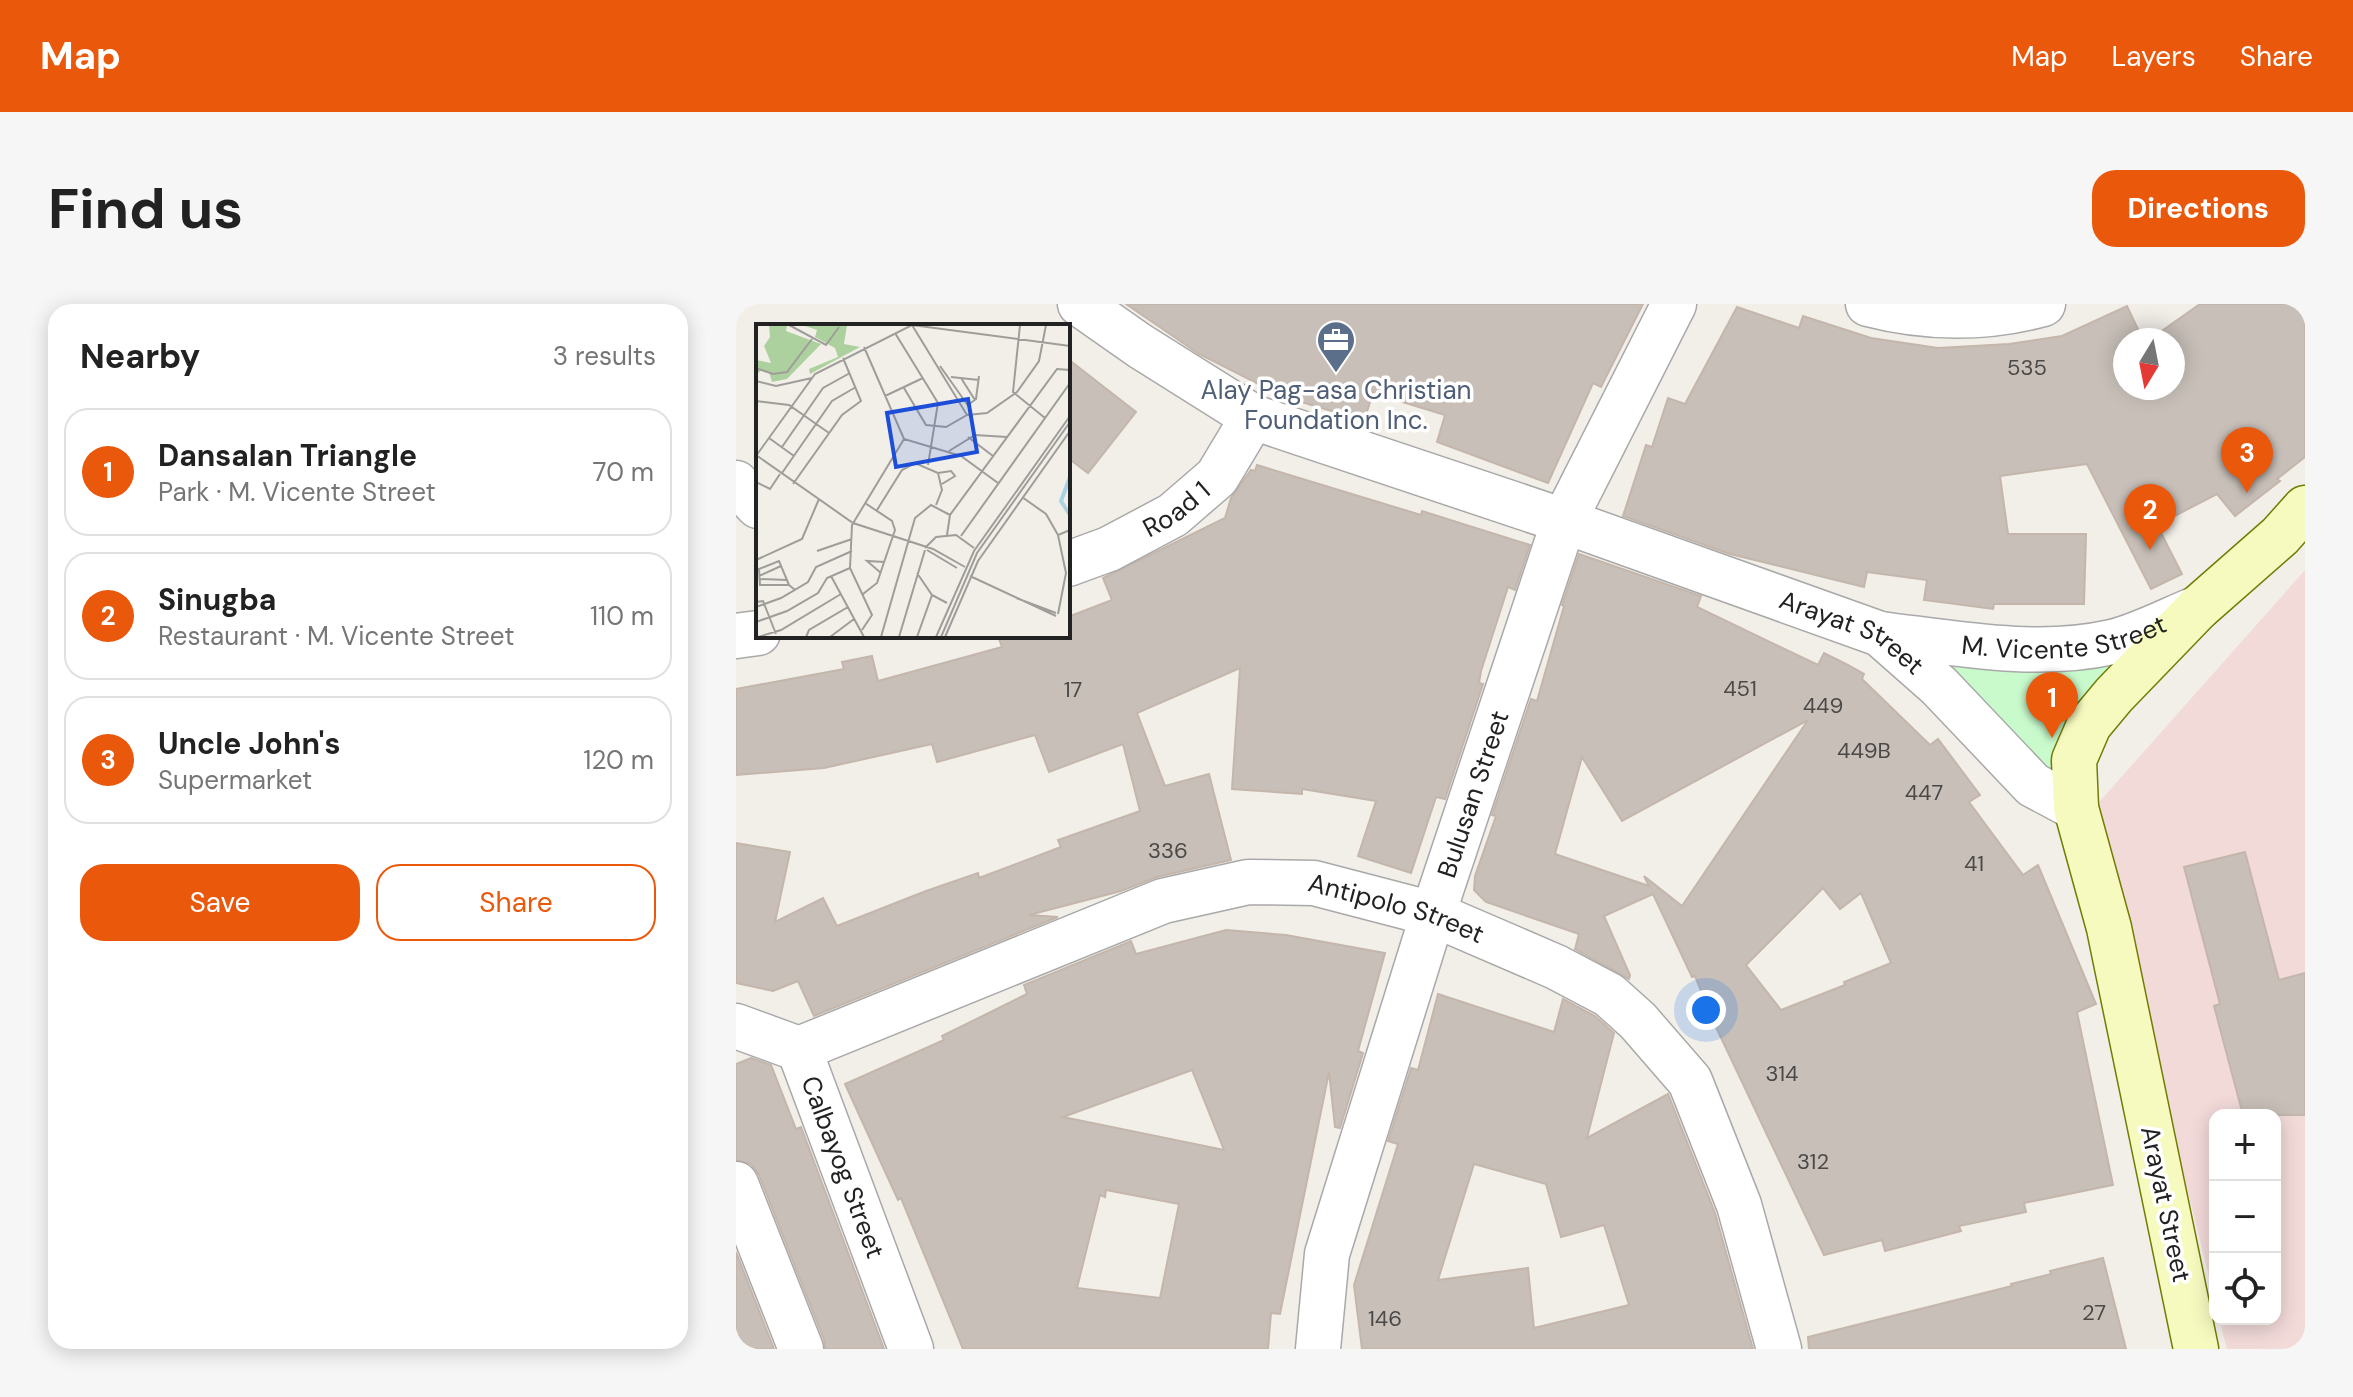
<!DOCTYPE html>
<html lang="en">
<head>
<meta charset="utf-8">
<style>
	body { margin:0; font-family:"DM Sans",sans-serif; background:#f6f6f6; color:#222 }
	.controls { position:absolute; right:24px; bottom:24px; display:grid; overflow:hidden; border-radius:16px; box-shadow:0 4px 20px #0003 }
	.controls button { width:72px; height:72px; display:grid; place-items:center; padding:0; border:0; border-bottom:2px solid #e0e0e0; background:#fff; color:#222; font:40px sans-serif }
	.compass { position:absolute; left:1377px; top:24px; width:72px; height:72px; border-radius:50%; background:#fff; box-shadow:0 4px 20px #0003; rotate:190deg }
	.you { position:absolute; left:970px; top:706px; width:28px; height:28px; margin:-20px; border:6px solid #fff; border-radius:50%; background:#1a73e8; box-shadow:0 0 0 12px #1a73e833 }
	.badge { display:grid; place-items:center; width:52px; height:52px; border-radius:50%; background:#ea580c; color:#fff; font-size:26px; font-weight:700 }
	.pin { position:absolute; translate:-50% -66px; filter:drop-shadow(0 2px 4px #0008) }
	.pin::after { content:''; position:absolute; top:42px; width:28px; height:24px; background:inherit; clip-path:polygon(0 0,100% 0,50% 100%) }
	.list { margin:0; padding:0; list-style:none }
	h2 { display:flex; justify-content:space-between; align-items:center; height:104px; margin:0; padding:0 32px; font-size:34px }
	h2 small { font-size:26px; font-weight:400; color:#767676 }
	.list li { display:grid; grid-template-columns:52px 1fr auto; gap:24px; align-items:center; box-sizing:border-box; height:128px; margin:0 16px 16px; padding:0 16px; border:2px solid #e0e0e0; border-radius:24px }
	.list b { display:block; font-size:30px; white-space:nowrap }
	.list p { margin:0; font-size:26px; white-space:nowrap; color:#767676 }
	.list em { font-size:26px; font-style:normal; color:#767676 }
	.actions { display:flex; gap:16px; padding:24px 32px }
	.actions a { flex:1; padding:18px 0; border:2px solid #ea580c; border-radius:24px; text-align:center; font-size:28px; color:#ea580c }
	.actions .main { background:#ea580c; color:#fff }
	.icon { flex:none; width:44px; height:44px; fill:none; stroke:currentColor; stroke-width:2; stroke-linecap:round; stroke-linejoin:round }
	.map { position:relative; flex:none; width:1569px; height:1045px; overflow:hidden; border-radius:24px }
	header { display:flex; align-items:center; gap:48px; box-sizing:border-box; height:112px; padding:0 40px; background:#ea580c; color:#fff }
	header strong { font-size:38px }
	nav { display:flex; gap:44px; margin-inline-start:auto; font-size:28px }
	.intro { display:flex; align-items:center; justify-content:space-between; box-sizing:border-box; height:192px; padding:0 48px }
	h1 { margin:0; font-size:56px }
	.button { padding:20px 36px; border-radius:24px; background:#ea580c; color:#fff; font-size:28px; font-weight:700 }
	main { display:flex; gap:48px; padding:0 48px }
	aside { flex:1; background:#fff; border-radius:24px; box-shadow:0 4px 20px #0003 }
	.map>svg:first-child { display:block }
	.commercial { fill:#f2dad9 }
	.park { fill:#c8facc }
	.building { fill:#c7bfb8; stroke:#c4b6ab; stroke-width:2; fill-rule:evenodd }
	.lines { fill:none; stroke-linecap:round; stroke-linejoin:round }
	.street-casing { stroke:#a9a9a9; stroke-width:47 }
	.secondary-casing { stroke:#707d05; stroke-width:47 }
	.street { stroke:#fff; stroke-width:44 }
	.secondary { stroke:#f7fabf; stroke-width:44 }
	.labels { text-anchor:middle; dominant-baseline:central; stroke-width:7; stroke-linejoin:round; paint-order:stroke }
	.number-label { font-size:22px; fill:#4b4948 }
	.service-label { font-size:26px; fill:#4e5e75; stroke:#fff }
	.street-label { font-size:26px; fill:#222; stroke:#fff }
	.inset-river { fill:none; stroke:#aad3df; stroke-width:4 }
	.inset-road { fill:none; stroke:#9f9d99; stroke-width:2 }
	.view { fill:#1d4ed8; fill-opacity:0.15; stroke:#1d4ed8; stroke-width:4 }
	.inset-edge { fill:none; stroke:#222; stroke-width:4 }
</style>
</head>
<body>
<header>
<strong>Map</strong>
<nav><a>Map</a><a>Layers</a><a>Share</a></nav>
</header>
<div class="intro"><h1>Find us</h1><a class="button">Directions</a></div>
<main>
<aside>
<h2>Nearby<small>3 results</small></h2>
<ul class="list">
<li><span class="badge">1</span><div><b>Dansalan Triangle</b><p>Park · M. Vicente Street</p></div><em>70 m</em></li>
<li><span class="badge">2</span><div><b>Sinugba</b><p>Restaurant · M. Vicente Street</p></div><em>110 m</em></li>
<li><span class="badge">3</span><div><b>Uncle John's</b><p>Supermarket</p></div><em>120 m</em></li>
</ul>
<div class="actions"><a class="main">Save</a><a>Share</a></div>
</aside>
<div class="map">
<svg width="1569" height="1045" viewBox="0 0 1569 1045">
	<rect width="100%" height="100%" fill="#f2efe9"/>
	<!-- commercial -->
	<polygon class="commercial" points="1569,266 1569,1045 1491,1045 1483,1015 1539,1015 1539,811 1479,811 1479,997 1357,505"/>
	<!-- park -->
	<polygon class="park" points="1421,345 1329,501 1189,351"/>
	<!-- building -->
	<g class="building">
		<polygon points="390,0 907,0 865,83 857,79 812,179 701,138 709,111 637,89 628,117 546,92 463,50"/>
		<polygon points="1464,0 1569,0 1569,153 1541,175 1544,177 1499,212 1481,190 1421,221 1446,270 1415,285 1351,160 1264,172 1272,230 1350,230 1348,300 1258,300 1257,305 1188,296 1191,276 1131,268 1128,283 994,250 887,212 910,141 916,143 932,94 949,100 1001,3 1063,24 1067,12 1135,34 1202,44 1273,40 1326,32 1391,2 1407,36 1389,36 1389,84 1437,84 1437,36 1413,36"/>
		<polygon points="332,55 400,108 352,169 332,154"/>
		<polygon points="521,161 685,211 686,207 794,241 779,286 772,283 745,367 743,379 747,380 709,495 700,493 675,569 622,552 640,497 566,485 566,490 496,485 504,364 401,409 429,482 473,470 495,556 421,573 385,587 293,611 322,613 78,712 62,677 37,687 0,679 0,539 54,548 39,618 87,594 101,622 190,587 242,569 243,574 325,543 322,536 404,507 387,440 313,468 299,431 201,458 196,440 88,464 0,471 0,385 108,365 106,358 136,352 142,377 266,343 262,332 332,332 332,313 376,296 367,274 489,214 495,194 515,166 519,167"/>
		<path d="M843,250L965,292L961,303L1082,361L1088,349L1110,360L1128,370L1126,375L1194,441L1202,435L1244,491L1233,498L1287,571L1302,561L1360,700L1341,708L1377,881L1288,899L1290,908L1223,922L1225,927L1149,947L1146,936L1088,951L979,721L959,672L956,673L917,590L868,612L894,671L893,675L839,645L843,630L750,598L738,586L739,572L760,512L756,511L795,395L801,397L828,302L826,301ZM1072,416L946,602L908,572L913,582L819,550L846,453L886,517ZM1087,584L1104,605L1125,589L1155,659L1108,678L1109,681L1045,706L1010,661Z"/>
		<polygon points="1509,548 1543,676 1569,669 1569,811 1507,811 1478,702 1484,700 1448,563"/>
		<path d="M490,626L550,631L649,649L622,747L627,749L604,824L599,823L593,768L544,1010L535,1009L532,1045H227L165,894L162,896L109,780L208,736L206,732L291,690L288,681L395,637L400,650ZM456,766L488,846L327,813ZM370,886L443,900L424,994L341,984L364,891L369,893Z"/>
		<path d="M702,690L818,728L827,695L859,712L878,729L851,834L932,790L979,909L1017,1045H626L618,981L662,840L652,837L675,764L682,766ZM738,860L810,880L825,933L868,921L893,1001L798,1024L792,964L702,976Z"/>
		<polygon points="15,754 35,761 60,825 65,823 148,1045 89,1045 88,1036 23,871 15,860 0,856 0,760"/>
		<polygon points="0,948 38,1045 0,1045"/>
		<polygon points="1367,954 1390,1045 1073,1045 1072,1033 1276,982 1275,980 1315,970 1314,967"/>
	</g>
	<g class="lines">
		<!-- street casing -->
		<g class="street-casing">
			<g id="street">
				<path id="s1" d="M344,0L404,42L517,113L828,217L1144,330L1203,382L1297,481L1340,504"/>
				<path d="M1132,0C1190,15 1248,16 1307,0"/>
				<polyline points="0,179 22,202"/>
				<path id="s2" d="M332,260L373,245L437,211L481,173L517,113"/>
				<path id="s3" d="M1144,330C1219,339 1301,355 1376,338C1405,331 1434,315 1462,304"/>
				<polyline points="0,332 22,329"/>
				<polyline points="0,722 63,745"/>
				<path id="s4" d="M63,745L427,597L512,578L578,579L697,610L820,663L873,691L902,717L954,777L1003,901L1043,1045"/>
				<path id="s5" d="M63,745L175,1045"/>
				<polyline points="0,880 65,1045"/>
				<path id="s6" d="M582,1045L591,950L697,610L828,217L938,0"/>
			</g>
		</g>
		<!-- secondary casing -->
		<g class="secondary-casing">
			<polyline id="secondary" points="1460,1045 1373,624 1340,504 1338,456 1353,421 1378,391 1462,304 1544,232 1569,204"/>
		</g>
		<!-- street -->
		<use href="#street" class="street"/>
		<!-- secondary -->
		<use href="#secondary" class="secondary"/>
	</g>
	<!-- icons -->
	<defs>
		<g id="office-pin" transform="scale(2)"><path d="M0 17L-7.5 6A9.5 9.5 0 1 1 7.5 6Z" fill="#5c6f8a" stroke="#fff"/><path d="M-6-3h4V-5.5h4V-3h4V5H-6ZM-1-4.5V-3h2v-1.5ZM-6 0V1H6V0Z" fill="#fff"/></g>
	</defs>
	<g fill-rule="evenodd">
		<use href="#office-pin" x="600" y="36"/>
	</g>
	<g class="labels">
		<!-- number labels -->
		<g class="number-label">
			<text x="1291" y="63">535</text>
			<text x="1004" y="384">451</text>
			<text x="337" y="385">17</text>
			<text x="1087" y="401">449</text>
			<text x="1128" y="446">449B</text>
			<text x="1188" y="488">447</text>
			<text x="432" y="546">336</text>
			<text x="1238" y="559">41</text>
			<text x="1046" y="769">314</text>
			<text x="1077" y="857">312</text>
			<text x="1358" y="1008">27</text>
			<text x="649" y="1014">146</text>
		</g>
		<!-- service labels -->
		<g class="service-label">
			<text x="600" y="86">Alay Pag-asa Christian<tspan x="600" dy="30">Foundation Inc.</tspan></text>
		</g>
		<!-- street labels -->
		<g class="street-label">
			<text stroke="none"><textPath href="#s2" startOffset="122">Road 1</textPath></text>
			<text stroke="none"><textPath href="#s3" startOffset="186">M. Vicente Street</textPath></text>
			<text stroke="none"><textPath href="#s1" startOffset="844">Arayat Street</textPath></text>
			<text stroke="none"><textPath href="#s6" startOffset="578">Bulusan Street</textPath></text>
			<text stroke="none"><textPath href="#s4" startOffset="632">Antipolo Street</textPath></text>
			<text stroke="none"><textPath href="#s5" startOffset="126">Calbayog Street</textPath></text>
			<text transform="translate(1430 900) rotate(78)">Arayat Street</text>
		</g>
	</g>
	<!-- overview -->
	<g transform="translate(20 20)">
		<rect width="314" height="314" fill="#f2efe9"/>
		<path d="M13,1H31L30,7L65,20L31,55L16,58L13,48L5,46L0,52V36L15,39L8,22L14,13ZM46,1H91L88,20L104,23L54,50L53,45L82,33L79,24L59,13L61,6Z" fill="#add19e"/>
		<path class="inset-river" d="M314,153L305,177L314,191"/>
		<path class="inset-road" d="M33,1L70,21L83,3M156,1L211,91M264,1L257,68L289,94M139,9L182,79L172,141M108,23L148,115L205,132L242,159M184,42L213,83M0,44L17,50L31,48L56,15M195,53L223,56M205,54L219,76M0,57L20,62L56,54M148,64L170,101L190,103L211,91M129,72L167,54M0,77L33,81L73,109M212,81L220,75L223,52M211,91L231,89L261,68L283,37L290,1M212,113L237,132M13,114L38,132M26,123L67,64L94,49M193,127L219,111L251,113M0,131L97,199L177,225L209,243M0,132L59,50L156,1L314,22M26,149L76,77L100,63M182,149L195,147L199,152L186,160M0,158L14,165L24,150M37,160L86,91L105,77L87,34M266,173L290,190L302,211M121,186L146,146L159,139L182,149L186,166L180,181M191,211L194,191L301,45L314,46M205,212L314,59M169,224L180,213L200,211L218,224M171,226L201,244M61,227L96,215M0,236L46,215L63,175M125,249L111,237L129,238M161,249L176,271L191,279M3,252L25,242M75,252L108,313M214,252L300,292M4,255L31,256M33,261L23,237L3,245L4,261H33L39,266M107,270L121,259L139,206L136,197L109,179M260,274L300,289M0,278L7,277L20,310M0,283L25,274L52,258L60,243L96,227M302,290L310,249L302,211L314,206M0,298L31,287L62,269L71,254L94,244M106,306L116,291L94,244L96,201L148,115M2,313L25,306L85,270M50,313L53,306L92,283M74,313L98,295M125,313L159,194L175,181L194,191M143,313L169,226M161,313L176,271M180,313L218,227L314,92M185,313L221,229L314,98M189,313L222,237L314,107"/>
		<path class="view" d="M212,75L221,128L140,143L131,89Z"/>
		<rect width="314" height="314" class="inset-edge"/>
	</g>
</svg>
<div class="controls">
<button>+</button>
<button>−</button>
<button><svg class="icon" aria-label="locate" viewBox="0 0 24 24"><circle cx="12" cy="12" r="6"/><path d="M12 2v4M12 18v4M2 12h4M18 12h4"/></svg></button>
</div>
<svg class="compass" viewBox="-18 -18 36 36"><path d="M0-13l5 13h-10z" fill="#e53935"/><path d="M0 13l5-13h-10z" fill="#767676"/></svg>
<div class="you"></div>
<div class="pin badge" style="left:1316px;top:434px">1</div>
<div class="pin badge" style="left:1414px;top:246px">2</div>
<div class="pin badge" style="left:1511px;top:189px">3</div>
</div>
</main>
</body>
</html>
